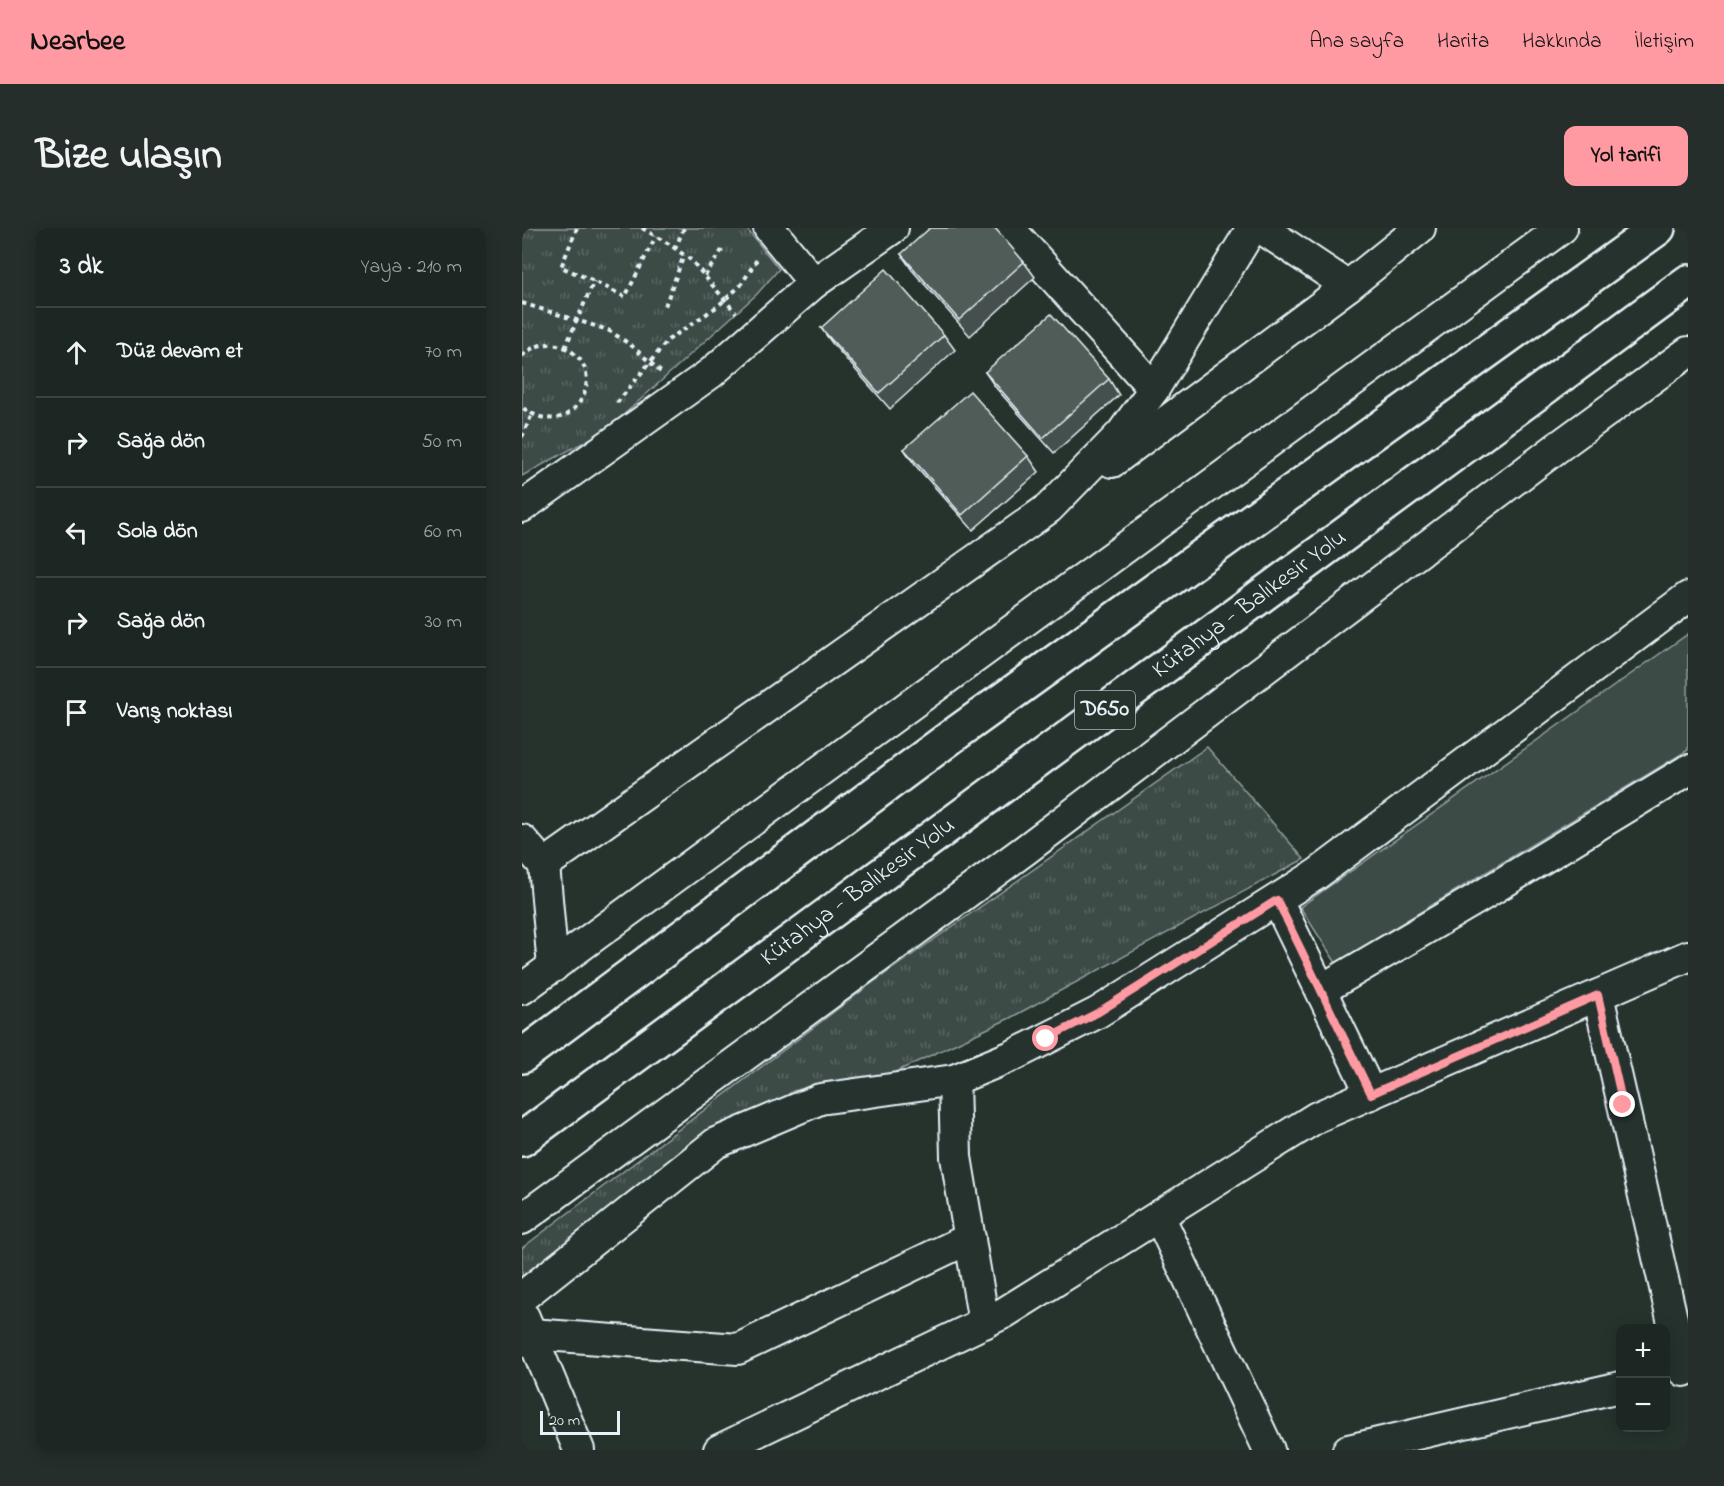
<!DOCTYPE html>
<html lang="tr">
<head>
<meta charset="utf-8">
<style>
	body { margin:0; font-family:"Indie Flower",sans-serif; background:#252e2a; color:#f1f3f6 }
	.controls { position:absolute; right:18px; bottom:18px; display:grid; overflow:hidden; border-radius:12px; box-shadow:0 3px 15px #0003 }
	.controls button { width:54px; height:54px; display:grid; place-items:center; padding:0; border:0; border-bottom:2px solid #3a4340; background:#1c2622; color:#f1f3f6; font:30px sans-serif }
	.scale { position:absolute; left:18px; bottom:15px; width:80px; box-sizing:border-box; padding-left:6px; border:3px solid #e8f1f8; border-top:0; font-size:16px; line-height:21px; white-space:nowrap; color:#e8f1f8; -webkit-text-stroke:4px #26332d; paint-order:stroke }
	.stop { position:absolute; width:18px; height:18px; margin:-14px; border:4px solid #ff9aa2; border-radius:50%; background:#fff }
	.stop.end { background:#ff9aa2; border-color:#fff; box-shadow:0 2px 6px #0008 }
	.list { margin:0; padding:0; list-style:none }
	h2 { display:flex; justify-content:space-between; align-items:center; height:78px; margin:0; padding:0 24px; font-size:26px }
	h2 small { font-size:20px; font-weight:400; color:#a0a5a5 }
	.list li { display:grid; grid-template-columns:39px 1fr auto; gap:18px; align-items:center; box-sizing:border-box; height:90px; padding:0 24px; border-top:2px solid #3a4340 }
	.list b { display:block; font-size:22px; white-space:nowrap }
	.list em { font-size:20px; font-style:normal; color:#a0a5a5 }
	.icon { flex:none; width:33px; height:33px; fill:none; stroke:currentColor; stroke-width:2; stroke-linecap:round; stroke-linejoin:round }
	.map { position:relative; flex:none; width:1166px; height:1222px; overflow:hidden; border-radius:12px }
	header { display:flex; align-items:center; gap:36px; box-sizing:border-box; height:84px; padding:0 30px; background:#ff9aa2; color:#111 }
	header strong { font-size:28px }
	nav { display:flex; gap:33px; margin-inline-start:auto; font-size:21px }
	.intro { display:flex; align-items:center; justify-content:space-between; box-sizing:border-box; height:144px; padding:0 36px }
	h1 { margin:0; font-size:42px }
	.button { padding:15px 27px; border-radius:12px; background:#ff9aa2; color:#111; font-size:21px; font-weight:700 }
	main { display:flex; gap:36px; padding:0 36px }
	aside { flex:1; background:#1c2622; border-radius:12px; box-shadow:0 3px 15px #0003 }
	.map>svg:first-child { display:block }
	.grass { fill:#3e4b47; stroke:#939ea0; stroke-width:1.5 }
	.park { fill:url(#park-tufts); stroke:#939ea0; stroke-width:1.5 }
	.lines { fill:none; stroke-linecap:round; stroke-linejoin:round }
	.minor-casing { stroke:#e8f1f8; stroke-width:34 }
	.highway-casing { stroke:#e8f1f8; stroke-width:38 }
	.path { stroke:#e8f1f8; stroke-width:4; stroke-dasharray:4.5 4.5; stroke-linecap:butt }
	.minor { stroke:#26332d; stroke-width:30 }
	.highway { stroke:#26332d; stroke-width:33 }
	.wall { fill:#454f4d; stroke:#e8f1f8; stroke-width:1.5 }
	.building { fill:#505c59; stroke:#e8f1f8; stroke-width:1.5 }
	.route { stroke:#ff9aa2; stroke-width:8 }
	.labels { text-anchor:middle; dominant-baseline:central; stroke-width:5; stroke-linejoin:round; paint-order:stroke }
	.shield { fill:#26332d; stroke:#aeb8bb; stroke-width:1.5 }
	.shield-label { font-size:22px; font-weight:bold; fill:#e8f1f8 }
	.street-label { font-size:24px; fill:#e8f1f8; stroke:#26332d }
</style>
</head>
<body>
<header>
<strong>Nearbee</strong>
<nav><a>Ana sayfa</a><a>Harita</a><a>Hakkında</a><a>İletişim</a></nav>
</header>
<div class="intro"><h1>Bize ulaşın</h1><a class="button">Yol tarifi</a></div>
<main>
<aside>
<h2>3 dk<small>Yaya · 210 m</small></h2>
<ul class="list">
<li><svg class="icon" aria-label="ahead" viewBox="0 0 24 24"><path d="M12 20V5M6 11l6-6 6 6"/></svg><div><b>Düz devam et</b></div><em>70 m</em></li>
<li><svg class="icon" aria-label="right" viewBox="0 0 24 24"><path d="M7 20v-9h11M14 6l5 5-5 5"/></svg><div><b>Sağa dön</b></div><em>50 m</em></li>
<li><svg class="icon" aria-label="left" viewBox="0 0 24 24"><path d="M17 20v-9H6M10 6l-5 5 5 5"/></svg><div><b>Sola dön</b></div><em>60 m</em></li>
<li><svg class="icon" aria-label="right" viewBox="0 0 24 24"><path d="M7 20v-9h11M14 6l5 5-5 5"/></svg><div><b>Sağa dön</b></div><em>30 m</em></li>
<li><svg class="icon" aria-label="arrive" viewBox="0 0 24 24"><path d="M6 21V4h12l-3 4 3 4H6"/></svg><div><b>Varış noktası</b></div></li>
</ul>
</aside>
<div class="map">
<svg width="1166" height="1222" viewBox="0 0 1166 1222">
	<defs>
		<pattern id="park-tufts" width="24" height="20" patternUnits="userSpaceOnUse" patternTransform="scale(1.5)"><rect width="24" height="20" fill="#3e4b47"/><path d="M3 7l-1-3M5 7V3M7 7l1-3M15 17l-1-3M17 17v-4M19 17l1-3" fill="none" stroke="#5a6562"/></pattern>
	</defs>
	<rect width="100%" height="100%" fill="#26332d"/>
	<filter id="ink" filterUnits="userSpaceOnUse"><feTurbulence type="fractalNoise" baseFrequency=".0167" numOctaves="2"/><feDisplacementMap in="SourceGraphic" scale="12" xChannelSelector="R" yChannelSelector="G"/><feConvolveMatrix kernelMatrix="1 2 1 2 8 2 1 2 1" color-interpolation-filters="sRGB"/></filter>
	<g filter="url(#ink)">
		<!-- grass -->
		<polygon class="grass" points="1166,406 1166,522 814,735 778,679"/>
		<!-- park -->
		<g class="park">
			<polygon points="0,0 224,0 257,41 235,66 86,201 0,248"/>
			<polygon points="685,519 782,631 488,790 369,846 271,863 0,1058 0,1020 346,758"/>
		</g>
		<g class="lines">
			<!-- minor casing -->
			<g class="minor-casing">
				<g id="minor">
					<polyline points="247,0 292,55"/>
					<polyline points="487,0 632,161"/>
					<polyline points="739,0 826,58 898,0"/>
					<polyline points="590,234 826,58"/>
					<polyline points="0,279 189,145 292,55 371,0"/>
					<polyline points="0,612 22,637 527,280 600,205 632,161 730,0"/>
					<polyline points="22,637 31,739"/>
					<polyline points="755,672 849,866"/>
					<polyline points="0,761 1040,0"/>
					<polyline points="799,762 954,671 1166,542"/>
					<polyline points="1076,767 1162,1143"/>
					<polyline points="432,852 434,929 462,1095"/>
					<polyline points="637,988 747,1222"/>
					<polyline points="0,991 503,622 1036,219 1166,124"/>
					<polyline points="0,1069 194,915 298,871 432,852 490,828 575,785 795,646 1166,369"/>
					<polyline points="2,1089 57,1222"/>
					<polyline points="9,1106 216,1121 448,1010"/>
					<polyline points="197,1222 482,1085 795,889 1166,728"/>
					<polyline points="826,1222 1098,1159"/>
				</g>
			</g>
			<!-- highway casing -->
			<g class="highway-casing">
				<g id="highway">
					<polyline points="0,828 429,509 1136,0"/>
					<path id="s1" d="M0,911L1166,54"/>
				</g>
			</g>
			<!-- path -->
			<g class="path">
				<polyline points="55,0 39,39 72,53 103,69 134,8"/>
				<polyline points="120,0 147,16 169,32 214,85"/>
				<polyline points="153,21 162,0"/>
				<polyline points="183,48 200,22"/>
				<polyline points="0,75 86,102 109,117 141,146"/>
				<polyline points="143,78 162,27"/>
				<polyline points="43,120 72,53"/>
				<path d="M0,128C10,118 25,113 39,118C94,139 51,220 0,179"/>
				<polyline points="95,175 146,112 196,78 219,57 234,33 234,29"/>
				<polyline points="0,209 10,186"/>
			</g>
			<!-- minor -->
			<use href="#minor" class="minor"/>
			<!-- highway -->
			<use href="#highway" class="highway"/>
		</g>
		<!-- wall -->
		<g class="wall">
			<polygon points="379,26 502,34 513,49 448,108 390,42"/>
			<polygon points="299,100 422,107 433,122 368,181 310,115"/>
			<polygon points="463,144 587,151 597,167 532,225 474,160"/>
			<polygon points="382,221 506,228 517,244 451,302 393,237"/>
		</g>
		<!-- building -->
		<g class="building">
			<polygon points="408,0 473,0 502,34 437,92 379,26"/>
			<polygon points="364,41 422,107 357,165 299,100"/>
			<polygon points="529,86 587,151 521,210 463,144"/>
			<polygon points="448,163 506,228 440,287 382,221"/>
		</g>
	</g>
	<g class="lines" filter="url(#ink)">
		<!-- route -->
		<polyline class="route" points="524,811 575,785 755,672 849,866 1076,767 1101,877"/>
	</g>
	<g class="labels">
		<!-- shield labels -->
		<rect class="shield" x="553" y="463" width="60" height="38" rx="4.5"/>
		<g class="shield-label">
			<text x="583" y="482">D650</text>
		</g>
		<!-- street labels -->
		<g class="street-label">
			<text stroke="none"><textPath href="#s1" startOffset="903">Kütahya - Balıkesir Yolu</textPath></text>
			<text stroke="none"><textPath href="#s1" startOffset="417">Kütahya - Balıkesir Yolu</textPath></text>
		</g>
	</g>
</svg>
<div class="controls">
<button>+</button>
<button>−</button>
</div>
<div class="scale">20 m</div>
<div class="stop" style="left:524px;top:811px"></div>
<div class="stop end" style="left:1101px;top:877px"></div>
</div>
</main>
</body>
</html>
